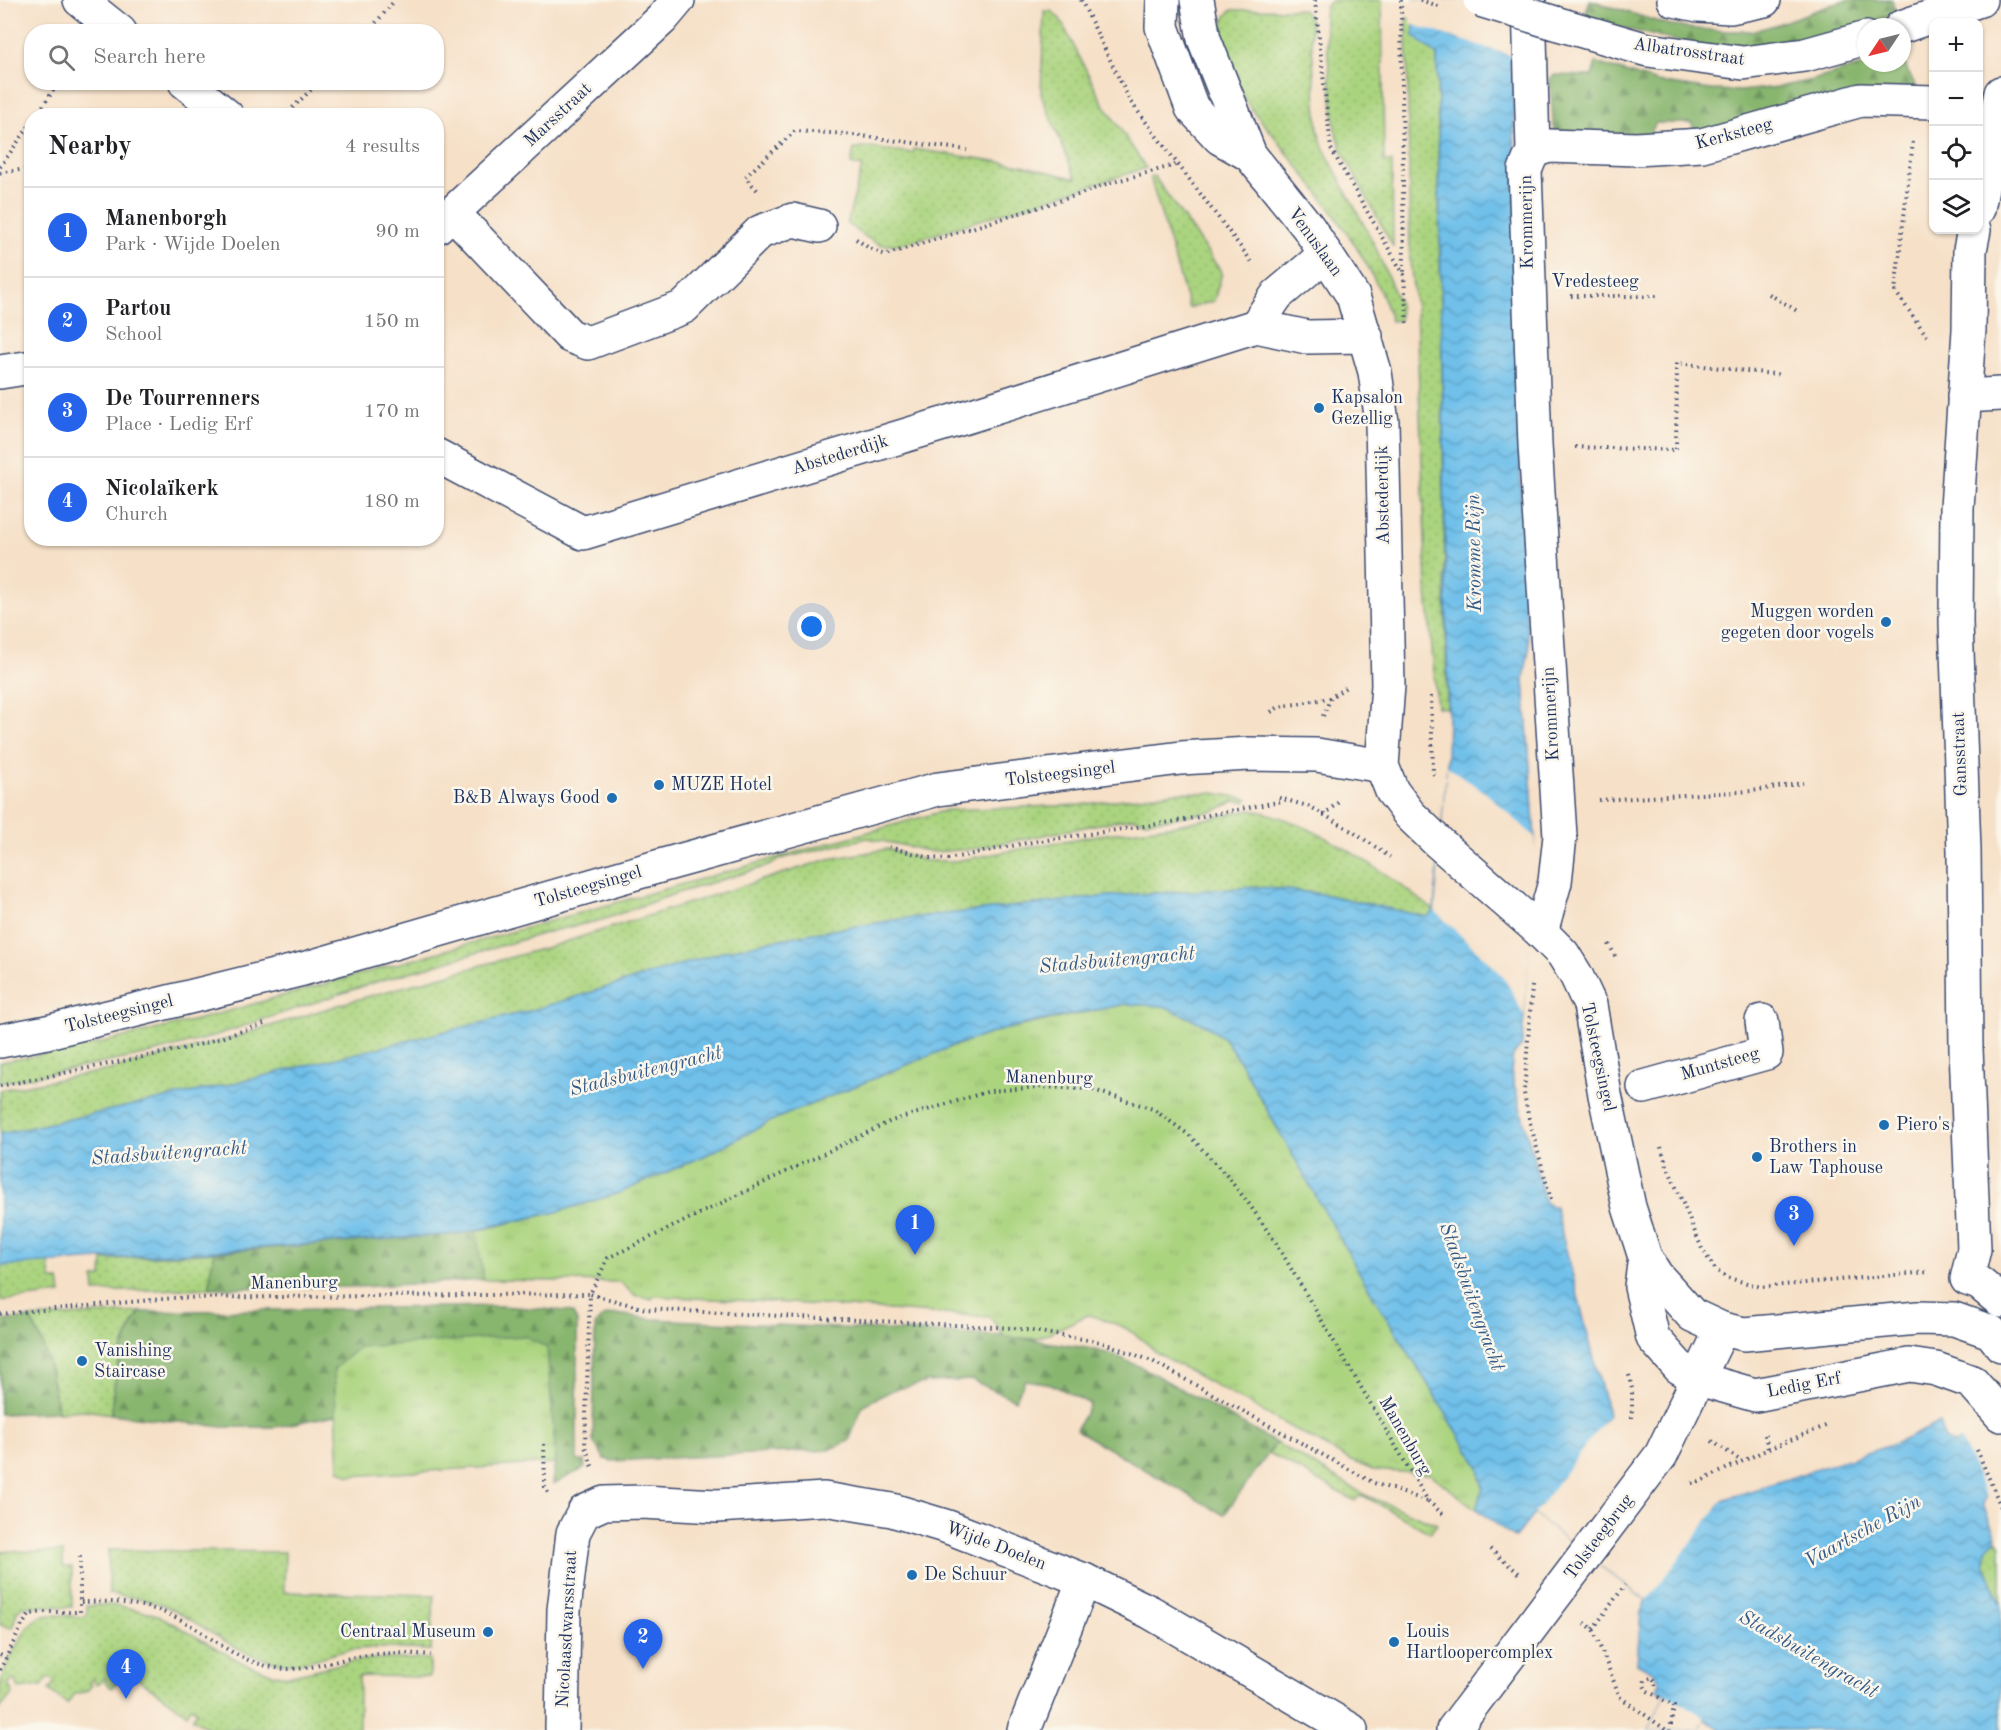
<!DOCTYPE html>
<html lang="en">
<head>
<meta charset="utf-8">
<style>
	body { margin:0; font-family:"Old Standard TT",serif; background:#f6f6f6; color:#202124 }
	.controls { position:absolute; right:18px; top:18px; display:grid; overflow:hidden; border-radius:12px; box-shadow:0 2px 4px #0004 }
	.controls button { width:54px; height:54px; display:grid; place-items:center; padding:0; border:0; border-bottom:2px solid #e0e0e0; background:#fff; color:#202124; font:30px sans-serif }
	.compass { position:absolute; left:1857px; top:18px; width:54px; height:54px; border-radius:50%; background:#fff; box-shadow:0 2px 4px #0004; rotate:235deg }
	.you { position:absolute; left:812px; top:627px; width:21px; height:21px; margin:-15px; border:4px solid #fff; border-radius:50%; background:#1a73e8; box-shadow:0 0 0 9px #1a73e833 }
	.badge { display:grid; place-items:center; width:39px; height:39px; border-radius:50%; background:#2563eb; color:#fff; font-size:20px; font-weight:700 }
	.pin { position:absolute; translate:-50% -50px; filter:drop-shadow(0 2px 3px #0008) }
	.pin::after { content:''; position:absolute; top:32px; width:21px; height:18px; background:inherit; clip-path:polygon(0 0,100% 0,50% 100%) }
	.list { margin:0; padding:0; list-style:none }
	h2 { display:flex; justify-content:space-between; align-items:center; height:78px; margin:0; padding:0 24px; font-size:26px }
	h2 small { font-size:20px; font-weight:400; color:#757577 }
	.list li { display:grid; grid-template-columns:39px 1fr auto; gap:18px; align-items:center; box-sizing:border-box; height:90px; padding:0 24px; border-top:2px solid #e0e0e0 }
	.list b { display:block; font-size:22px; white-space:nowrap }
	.list p { margin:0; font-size:20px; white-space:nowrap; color:#757577 }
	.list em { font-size:20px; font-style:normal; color:#757577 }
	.icon { flex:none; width:33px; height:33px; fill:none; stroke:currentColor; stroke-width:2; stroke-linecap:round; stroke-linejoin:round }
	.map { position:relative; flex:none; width:2001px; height:1730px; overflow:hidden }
	.search { position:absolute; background:#fff; box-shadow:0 2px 4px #0004; left:24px; top:24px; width:420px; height:66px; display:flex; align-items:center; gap:15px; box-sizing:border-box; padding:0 21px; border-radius:24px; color:#757577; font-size:22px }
	.panel { position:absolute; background:#fff; box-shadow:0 2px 4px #0004; left:24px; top:108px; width:420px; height:438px; border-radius:24px }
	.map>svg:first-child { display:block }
	.grass { fill:url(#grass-dots); stroke:#63826e; stroke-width:1.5 }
	.forest { fill:url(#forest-firs); stroke:#527266; stroke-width:1.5 }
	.park { fill:url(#park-tufts); stroke:#63826e; stroke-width:1.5 }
	.water { fill:url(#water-waves); stroke:#4578a4; stroke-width:1.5 }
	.pier { fill:#f6e0c7 }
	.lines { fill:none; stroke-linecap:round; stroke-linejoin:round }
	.minor-casing { stroke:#3c4a6e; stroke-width:36 }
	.major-casing { stroke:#3c4a6e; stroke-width:36 }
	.path { stroke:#3c4a6e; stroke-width:4; stroke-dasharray:1.5 4.5; stroke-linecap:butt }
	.minor { stroke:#fff; stroke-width:33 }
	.major { stroke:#fff; stroke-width:33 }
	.major-bridge-casing { stroke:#3c4a6e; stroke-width:36; stroke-linecap:butt }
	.path-bridge { stroke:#3c4a6e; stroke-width:4; stroke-dasharray:1.5 4.5; stroke-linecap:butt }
	.major-bridge { stroke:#fff; stroke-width:33 }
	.poi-dot { fill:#1f6fb2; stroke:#fbf7ec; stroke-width:2 }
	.labels { text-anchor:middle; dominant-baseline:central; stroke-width:5; stroke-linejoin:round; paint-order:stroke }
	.street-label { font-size:18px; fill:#1b2f5e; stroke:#fbf7ec }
	.poi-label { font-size:18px; fill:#1b2f5e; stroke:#fbf7ec; text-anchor:start }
	.water-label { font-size:20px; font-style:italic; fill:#345a88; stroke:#fbf7ec }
</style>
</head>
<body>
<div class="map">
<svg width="2001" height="1730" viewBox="0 0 2001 1730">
	<defs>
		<pattern id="grass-dots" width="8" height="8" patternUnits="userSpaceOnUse" patternTransform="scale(1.5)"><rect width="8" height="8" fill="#abd47f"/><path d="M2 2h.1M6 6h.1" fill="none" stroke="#93b670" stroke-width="1.8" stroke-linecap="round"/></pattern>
		<pattern id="forest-firs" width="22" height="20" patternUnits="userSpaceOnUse" patternTransform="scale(1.5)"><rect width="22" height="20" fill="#88b66e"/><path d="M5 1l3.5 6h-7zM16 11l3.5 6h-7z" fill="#6e945e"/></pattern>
		<pattern id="park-tufts" width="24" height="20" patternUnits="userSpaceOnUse" patternTransform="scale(1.5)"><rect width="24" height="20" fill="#abd47f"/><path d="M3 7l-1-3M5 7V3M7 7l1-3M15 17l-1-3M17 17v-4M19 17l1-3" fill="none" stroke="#93b670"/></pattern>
		<pattern id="water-waves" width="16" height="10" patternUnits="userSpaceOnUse" patternTransform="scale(1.5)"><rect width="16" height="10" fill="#6fc0ea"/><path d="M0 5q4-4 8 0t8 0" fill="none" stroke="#5a9cc1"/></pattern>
	</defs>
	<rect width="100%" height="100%" fill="#fbf7ec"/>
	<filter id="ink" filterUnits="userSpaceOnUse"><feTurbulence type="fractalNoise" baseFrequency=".0167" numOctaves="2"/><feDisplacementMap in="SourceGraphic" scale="12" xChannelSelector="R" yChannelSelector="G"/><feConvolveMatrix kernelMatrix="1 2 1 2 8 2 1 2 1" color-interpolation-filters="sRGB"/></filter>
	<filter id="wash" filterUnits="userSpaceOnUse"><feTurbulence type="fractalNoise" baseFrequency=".008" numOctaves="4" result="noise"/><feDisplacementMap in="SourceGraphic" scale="24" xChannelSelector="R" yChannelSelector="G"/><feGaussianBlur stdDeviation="1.35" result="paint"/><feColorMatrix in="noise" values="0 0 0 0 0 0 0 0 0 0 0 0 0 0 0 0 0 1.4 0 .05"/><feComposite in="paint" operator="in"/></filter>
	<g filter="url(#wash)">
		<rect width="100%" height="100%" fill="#f6e0c7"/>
		<!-- grass -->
		<g class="grass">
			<polygon points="1332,0 1382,0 1384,162 1392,162 1393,247 1344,155 1335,129 1324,14 1326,6"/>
			<path d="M1297,9L1303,10L1310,19L1318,130L1323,147L1375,246L1399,303L1400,320L1391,321C1372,256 1319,194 1278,141C1267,126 1250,111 1242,94C1231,74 1207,28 1232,10Z"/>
			<path d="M1044,11H1051L1060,19L1102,101L1146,168L910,242C873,250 876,242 847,224L862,167L851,164L854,149H861L862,147L913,153L914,149L1022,165L1076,179L1041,94Z"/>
			<polygon points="1407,18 1414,20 1414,36 1437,55 1447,708 1437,707 1427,592 1416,310 1410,262"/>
			<polygon points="1154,176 1222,273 1214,301 1189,308 1150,177"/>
			<polygon points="1176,792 1214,793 1248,799 1246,802 1235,801 1214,811 1175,818 1145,821 1134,818 1120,820 973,849 933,852 868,838 780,859 771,865 674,894 602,920 552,931 376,982 208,1038 144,1055 0,1083 0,1062 96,1044 200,1019 947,810 1080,805"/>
			<path d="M1250,810C1307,817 1390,875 1435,911L1427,917L1323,894L1259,887L1109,896L900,919L790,937L729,950L533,1010L231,1084L0,1134V1090L110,1070L235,1037L348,1002L552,946L829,859L888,849L927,861H955L1091,836L1176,825Z"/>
			<polygon points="215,1252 211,1267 210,1288 95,1292 94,1278 102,1277 103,1260"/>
			<polygon points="49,1262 51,1280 59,1280 61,1294 0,1301 0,1266"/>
			<path d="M140,1312C120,1344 114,1377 111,1414L84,1410L58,1412C52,1380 48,1345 29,1318Z"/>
			<polygon points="1276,1443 1365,1495 1437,1524 1430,1533 1364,1496 1359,1496 1355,1501 1269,1453"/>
			<polygon points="1997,1539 2001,1546 2001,1604 1985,1564 1986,1549"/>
			<path d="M108,1550L285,1552L284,1592L434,1595L431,1650C404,1649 376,1646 349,1650C316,1656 304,1670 268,1660C228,1650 200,1621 163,1605C147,1598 126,1597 109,1594Z"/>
			<polygon points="0,1551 63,1552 63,1567 72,1567 72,1607 23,1606 17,1612 12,1628 0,1625"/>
			<path d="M106,1605L120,1606L158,1615L241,1662L274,1674L288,1676L349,1662L371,1659H430V1677L359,1676V1730H210L192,1718L197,1711L191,1707L187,1714L128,1672L127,1666L122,1667L123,1672L112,1688L105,1683L106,1680L103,1678L101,1682L96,1684L93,1679L90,1681L92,1685L87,1691L75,1694L67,1704L49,1690L55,1682L49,1677L42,1686L19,1689L15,1680L8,1684L13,1693L0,1709C0,1700 0,1689 1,1681C6,1666 24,1625 38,1618C50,1612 71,1617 84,1617L87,1614V1606Z"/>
		</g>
		<!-- forest -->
		<g class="forest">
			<polygon points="1590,0 1662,23 1687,28 1725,31 1753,31 1775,25 1845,0 1892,0 1896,15 1803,43 1729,53 1583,19"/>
			<polygon points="1902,53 1908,72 1917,88 1696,131 1691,123 1656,123 1650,134 1554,132 1550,78 1553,75 1592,76 1596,63 1657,82 1711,90 1740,91 1778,87 1813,80 1869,63 1902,63"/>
			<polygon points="560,1211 484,1280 357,1287 210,1288 211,1267 215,1252 458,1234"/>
			<path d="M501,1306L568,1311L573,1313L577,1322V1461H584L585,1468L553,1484L554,1467L556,1463L547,1348L334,1369L337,1415L275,1427H223L111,1414C114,1377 120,1344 140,1312Z"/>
			<path d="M617,1314L651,1319L1005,1336L1087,1348L1114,1355L1147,1370L1276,1443L1224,1515L1076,1430L1090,1404L1051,1384L1025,1380L1015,1400L972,1380L924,1382V1383L893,1390L863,1405L849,1441L829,1450L612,1461L605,1459L593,1441L595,1325C601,1316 606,1315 617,1314Z"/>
			<path d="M29,1318C48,1345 52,1380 58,1412L0,1414V1321Z"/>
		</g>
		<!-- park -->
		<g class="park">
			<path d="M1126,1004L1164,1006L1203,1024L1224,1038L1237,1057L1363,1279L1479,1467L1483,1488L1476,1509L1430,1474L1373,1470L1351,1461L1157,1353C1133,1329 1120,1324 1088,1315L1036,1339L1005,1337L990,1317L790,1303L654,1296L652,1299L634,1295L620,1282L484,1280L476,1231L560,1211L619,1193L706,1155L775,1119L953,1046L998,1031Z"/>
			<polygon points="525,1336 547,1348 556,1463 349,1476 339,1469 334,1369 359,1347"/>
		</g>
		<!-- water -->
		<polygon class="water" points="1414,0 1512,0 1522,562 1529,649 1524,679 1535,838 1522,1046 1513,1055 1511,1072 1545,1202 1551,1206 1555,1206 1607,1410 1608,1416 1601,1426 1715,1510 1723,1500 1897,1443 1939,1423 1945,1439 1954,1444 2001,1422 1986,1497 1983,1504 1997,1539 1986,1549 1985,1564 2001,1604 2001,1730 1721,1730 1705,1718 1699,1730 1648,1730 1666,1694 1657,1690 1660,1682 1655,1673 1637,1663 1641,1612 1646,1601 1534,1514 1515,1538 1476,1509 1483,1488 1479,1467 1363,1279 1237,1057 1224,1038 1203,1024 1164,1006 1126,1004 1039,1021 998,1031 953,1046 775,1119 706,1155 619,1193 560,1211 458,1234 0,1266 0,1134 231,1084 533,1010 729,950 790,937 900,919 1109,896 1259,887 1323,894 1427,917 1434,911 1447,766 1448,706 1437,55 1414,36"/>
		<!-- pier -->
		<g class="pier">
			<polygon points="1411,0 1515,0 1516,57 1411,24"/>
			<polygon points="1447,766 1487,794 1535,837 1535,868 1524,1016 1510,988 1501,974 1487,960 1435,911"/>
			<polygon points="1608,1416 1611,1417 1605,1425 1632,1446 1715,1506 1721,1498 1723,1500 1647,1601 1534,1514"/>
			<polygon points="2001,1419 2001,1493 1988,1500 1960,1438"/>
			<polygon points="1666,1694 1705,1717 1699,1730 1648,1730"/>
		</g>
	</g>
	<g filter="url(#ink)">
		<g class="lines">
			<!-- minor casing -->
			<g class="minor-casing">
				<g id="minor">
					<polyline points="80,0 120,32"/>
					<polyline points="1163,0 1162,27 1192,108 1220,138 1250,155"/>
					<polyline points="1197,0 1204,39 1250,155 1308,227 1353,296 1375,372 1382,422 1388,685 1382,766 1392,791 1410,815 1438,842 1541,932 1563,954 1576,975 1590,1005 1605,1095 1629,1207 1645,1257 1656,1275 1692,1315 1722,1329 1744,1334 1918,1318 1954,1319 1991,1332 2001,1345"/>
					<polyline points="1529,0 1533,151 1525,170 1535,445 1560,836 1555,882 1541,932"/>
					<polyline points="185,82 227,116"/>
					<polyline points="1533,151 1549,146 1636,149 1702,145 1861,100 1934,102"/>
					<polyline points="1978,209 2001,93"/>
					<polyline points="453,213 570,336 588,343 684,307 760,232 793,220 819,226"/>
					<polyline points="437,227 662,19 678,0"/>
					<polyline points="1974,230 1970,250 1969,330 1957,508 1956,622 1964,851 1966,1048 1974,1249 1967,1279 1979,1283 2001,1301"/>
					<polyline points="1256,326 1277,295 1326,254"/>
					<polyline points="0,372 32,367"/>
					<polyline points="1964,396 2001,394"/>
					<polyline points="436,455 583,533 953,421 1256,326 1307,337 1366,336"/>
					<polyline points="0,1041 47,1032 303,969 660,866 938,789 1181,758 1249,754 1317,755 1382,766"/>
					<polyline points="1644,1087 1766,1053 1762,1021"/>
					<polyline points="1645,1257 1641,1287 1653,1338 1679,1367 1699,1379 1755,1395 1909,1365 1936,1369 1972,1382 2001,1415"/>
					<polyline points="562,1730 564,1610 573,1533 584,1512 604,1503 642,1502 717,1506 824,1499 892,1510 948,1527 1084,1580 1150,1612 1351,1730"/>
					<polyline points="1024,1730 1084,1580"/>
					<polyline points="1453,1730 1661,1455 1722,1329"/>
				</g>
			</g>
			<!-- major casing -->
			<g class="major-casing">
				<g id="major">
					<polyline points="1674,0 1698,5 1730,7 1764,0"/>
					<polyline points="1555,23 1648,50 1743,63 1805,55 1866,38"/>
					<polyline points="1901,27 1980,0"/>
				</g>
			</g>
			<!-- path -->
			<g class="path">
				<polyline points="1081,0 1130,101 1252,262"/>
				<polyline points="1315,0 1331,149 1404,275 1407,324"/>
				<polyline points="1401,0 1404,274"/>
				<polyline points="368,32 395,0"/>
				<polyline points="36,116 59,82"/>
				<polyline points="284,116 319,82"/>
				<polyline points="1913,142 1895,291 1927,336"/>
				<polyline points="0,167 32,122"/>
				<polyline points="0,173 32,168"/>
				<polyline points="757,190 745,177 795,131 846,134 967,150"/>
				<polyline points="856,239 869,248 885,255 1081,194 1106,184 1179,164"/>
				<polyline points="1769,294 1799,312"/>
				<polyline points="1571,296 1661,296"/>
				<polyline points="1575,447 1676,450 1677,363 1782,375"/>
				<polyline points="1431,696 1433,771 1434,775"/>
				<polyline points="1271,712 1279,707 1330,698"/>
				<polyline points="1323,716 1331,697 1348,686"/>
				<polyline points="1279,798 1311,807 1358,835 1390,857"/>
				<polyline points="1599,800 1752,791 1803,783"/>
				<polyline points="1323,815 1340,801"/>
				<polyline points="889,847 930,858 948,859 1026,843 1172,822 1283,801"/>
				<polyline points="1609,944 1616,958"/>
				<polyline points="1532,986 1524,1093 1528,1115 1551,1200"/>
				<polyline points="0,1086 192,1047 264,1024"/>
				<polyline points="1661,1147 1666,1163 1702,1249 1715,1269 1725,1277 1761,1287 1928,1272"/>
				<polyline points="0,1314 174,1298 590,1294 608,1258 891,1121 990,1091 1040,1087 1090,1089 1153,1109 1189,1135 1227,1176 1249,1204 1276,1243 1428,1501 1444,1515"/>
				<polyline points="1629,1375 1632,1389 1632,1418"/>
				<polyline points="1765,1435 1768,1449"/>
				<polyline points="1712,1441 1741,1461"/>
				<polyline points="544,1444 545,1487 548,1493"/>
				<polyline points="1977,1450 2001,1507"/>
				<polyline points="592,1466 585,1446 590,1294 646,1309 1014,1328 1101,1342 1152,1361 1374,1483 1427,1501"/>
				<polyline points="1692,1483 1699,1482 1768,1449 1828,1425"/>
				<polyline points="1490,1549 1521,1575"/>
				<path d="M81,1602C116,1600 152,1604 183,1621C216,1639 232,1659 272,1667C303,1674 332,1660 362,1656C386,1652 407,1653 431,1655"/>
				<polyline points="1584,1623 1593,1629 1620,1697 1666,1730"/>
				<polyline points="1593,1629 1625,1585"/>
				<polyline points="0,1655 6,1658"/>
				<polyline points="0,1670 22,1625 30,1614 43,1612 80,1612 80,1556"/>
				<polyline points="1655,1686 1655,1681 1652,1677 1645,1680 1644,1685 1646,1690 1674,1706 1670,1730"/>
			</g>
			<!-- minor -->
			<use href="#minor" class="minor"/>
			<!-- major -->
			<use href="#major" class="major"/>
			<!-- major-bridge casing -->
			<g class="major-bridge-casing">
				<polyline id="major-bridge" points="1480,0 1555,23"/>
			</g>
			<!-- path-bridge -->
			<polyline class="path-bridge" points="1420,0 1439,6"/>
			<!-- major-bridge -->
			<use href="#major-bridge" class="major-bridge"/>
		</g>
	</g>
	<!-- markers -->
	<g class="poi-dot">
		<circle cx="1319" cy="408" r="6"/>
		<circle cx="1886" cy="622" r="6"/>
		<circle cx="659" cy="785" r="6"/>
		<circle cx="612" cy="798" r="6"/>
		<circle cx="1884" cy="1125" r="6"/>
		<circle cx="1757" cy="1157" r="6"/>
		<circle cx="82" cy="1361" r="6"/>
		<circle cx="912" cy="1575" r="6"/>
		<circle cx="488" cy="1632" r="6"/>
		<circle cx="1394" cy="1642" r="6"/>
	</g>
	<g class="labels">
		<!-- street labels -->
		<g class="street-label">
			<text transform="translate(1689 52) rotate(8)">Albatrosstraat</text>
			<text transform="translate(558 115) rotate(-43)">Marsstraat</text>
			<text transform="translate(1734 134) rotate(-15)">Kerksteeg</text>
			<text transform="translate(1527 222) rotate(-91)">Krommerijn</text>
			<text transform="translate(1315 242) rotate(54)">Venuslaan</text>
			<text x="1595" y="282">Vredesteeg</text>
			<text transform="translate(840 455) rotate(-17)">Abstederdijk</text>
			<text transform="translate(1383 495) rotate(-91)">Abstederdijk</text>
			<text transform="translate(1551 714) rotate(-93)">Krommerijn</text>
			<text transform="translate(1960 754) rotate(-92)">Gansstraat</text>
			<text transform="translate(1060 774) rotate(-7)">Tolsteegsingel</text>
			<text transform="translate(588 887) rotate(-16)">Tolsteegsingel</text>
			<text transform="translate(119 1014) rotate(-14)">Tolsteegsingel</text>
			<text transform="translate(1598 1057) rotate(78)">Tolsteegsingel</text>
			<text transform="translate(1720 1064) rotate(-16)">Muntsteeg</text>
			<text transform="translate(1049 1078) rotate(1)">Manenburg</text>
			<text transform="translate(294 1283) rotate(-1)">Manenburg</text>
			<text transform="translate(1804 1385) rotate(-11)">Ledig Erf</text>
			<text transform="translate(1405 1436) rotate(60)">Manenburg</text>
			<text transform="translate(1599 1537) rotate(-53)">Tolsteegbrug</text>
			<text transform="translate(996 1546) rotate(21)">Wijde Doelen</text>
			<text transform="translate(567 1629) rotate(-87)">Nicolaasdwarsstraat</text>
		</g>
		<!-- poi labels -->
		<g class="poi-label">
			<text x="1331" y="398">Kapsalon<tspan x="1331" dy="21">Gezellig</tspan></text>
			<text x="1874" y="612" text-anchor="end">Muggen worden<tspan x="1874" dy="21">gegeten door vogels</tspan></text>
			<text x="671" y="785">MUZE Hotel</text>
			<text x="600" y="798" text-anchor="end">B&amp;B Always Good</text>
			<text x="1896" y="1125">Piero's</text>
			<text x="1769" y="1147">Brothers in<tspan x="1769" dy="21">Law Taphouse</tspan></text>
			<text x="94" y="1351">Vanishing<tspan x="94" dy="21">Staircase</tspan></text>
			<text x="924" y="1575">De Schuur</text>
			<text x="476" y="1632" text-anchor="end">Centraal Museum</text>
			<text x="1406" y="1632">Louis<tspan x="1406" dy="21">Hartloopercomplex</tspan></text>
		</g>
		<!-- water labels -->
		<g class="water-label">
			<text transform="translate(1475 553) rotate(-91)">Kromme Rijn</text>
			<text transform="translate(1117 961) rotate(-5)">Stadsbuitengracht</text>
			<text transform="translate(646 1072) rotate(-14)">Stadsbuitengracht</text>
			<text transform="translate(169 1154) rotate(-4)">Stadsbuitengracht</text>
			<text transform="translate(1471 1297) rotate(70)">Stadsbuitengracht</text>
			<text transform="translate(1863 1532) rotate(-29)">Vaartsche Rijn</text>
			<text transform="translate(1808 1655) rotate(30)">Stadsbuitengracht</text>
		</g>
	</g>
</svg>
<div class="controls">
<button>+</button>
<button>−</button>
<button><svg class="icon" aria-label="locate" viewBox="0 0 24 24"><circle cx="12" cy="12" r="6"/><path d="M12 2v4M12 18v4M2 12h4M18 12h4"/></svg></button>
<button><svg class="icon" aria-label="layers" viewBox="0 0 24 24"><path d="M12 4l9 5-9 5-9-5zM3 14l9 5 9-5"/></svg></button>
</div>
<svg class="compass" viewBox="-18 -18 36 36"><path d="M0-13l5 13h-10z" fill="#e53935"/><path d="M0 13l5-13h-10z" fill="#757577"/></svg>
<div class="you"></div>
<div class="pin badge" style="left:915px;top:1255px">1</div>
<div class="pin badge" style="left:643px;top:1669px">2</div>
<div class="pin badge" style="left:1794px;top:1246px">3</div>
<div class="pin badge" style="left:126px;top:1699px">4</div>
<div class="search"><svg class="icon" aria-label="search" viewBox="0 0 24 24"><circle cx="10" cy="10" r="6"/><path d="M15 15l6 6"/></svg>Search here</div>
<section class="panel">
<h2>Nearby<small>4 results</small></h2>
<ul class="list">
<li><span class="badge">1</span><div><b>Manenborgh</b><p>Park · Wijde Doelen</p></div><em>90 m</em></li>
<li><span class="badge">2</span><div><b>Partou</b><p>School</p></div><em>150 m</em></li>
<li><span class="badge">3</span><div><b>De Tourrenners</b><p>Place · Ledig Erf</p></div><em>170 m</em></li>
<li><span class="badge">4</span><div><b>Nicolaïkerk</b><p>Church</p></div><em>180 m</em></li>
</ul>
</section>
</div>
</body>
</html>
